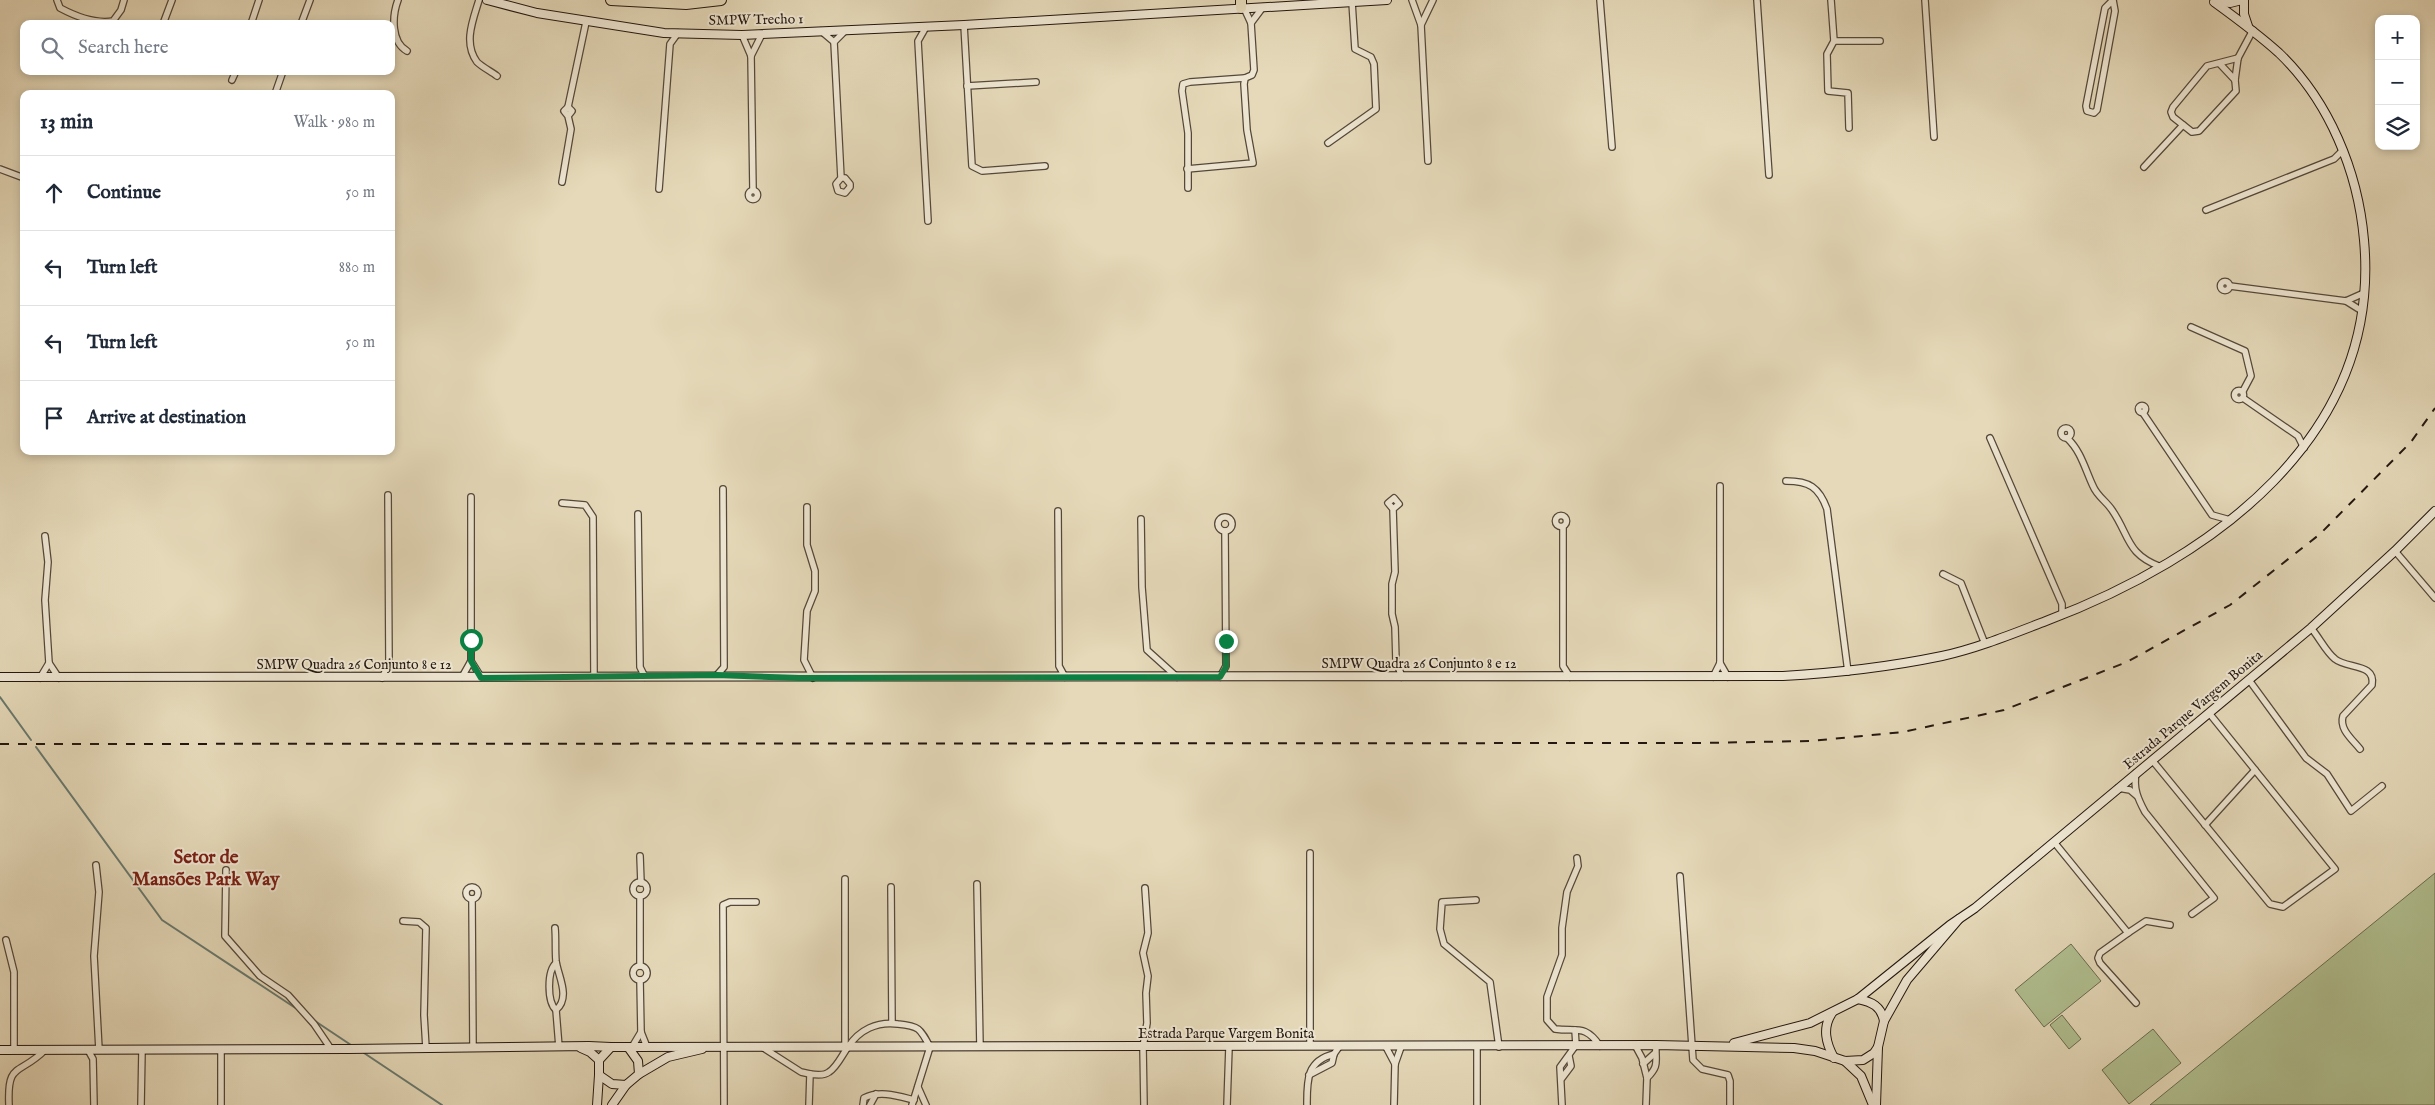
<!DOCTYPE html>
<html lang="en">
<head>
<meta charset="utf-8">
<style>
	body { margin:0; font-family:"IM FELL English",serif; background:#f2f2f3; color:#1f2937 }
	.controls { position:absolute; right:15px; top:15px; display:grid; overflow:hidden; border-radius:10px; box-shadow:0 2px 8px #0003 }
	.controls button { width:45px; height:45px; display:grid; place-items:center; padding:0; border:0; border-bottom:1px solid #e0e1e3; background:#fff; color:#1f2937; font:25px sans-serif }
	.stop { position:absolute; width:15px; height:15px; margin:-11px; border:4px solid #0b8043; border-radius:50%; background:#fff }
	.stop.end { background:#0b8043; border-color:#fff; box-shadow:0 1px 5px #0008 }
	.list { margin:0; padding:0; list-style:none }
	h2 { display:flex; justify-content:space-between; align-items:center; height:65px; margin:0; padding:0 20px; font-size:21px }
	h2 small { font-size:16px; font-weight:400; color:#747a83 }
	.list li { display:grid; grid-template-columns:32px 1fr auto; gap:15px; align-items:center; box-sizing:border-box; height:75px; padding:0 20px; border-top:1px solid #e0e1e3 }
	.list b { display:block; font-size:19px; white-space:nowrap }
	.list em { font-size:16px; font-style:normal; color:#747a83 }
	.icon { flex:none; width:28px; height:28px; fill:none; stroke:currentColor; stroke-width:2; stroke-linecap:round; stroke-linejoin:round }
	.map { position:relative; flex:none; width:2435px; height:1105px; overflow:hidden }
	.search { position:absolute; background:#fff; box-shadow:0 2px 8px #0003; left:20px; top:20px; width:375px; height:55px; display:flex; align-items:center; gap:12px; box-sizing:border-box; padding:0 18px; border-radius:10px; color:#747a83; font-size:19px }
	.panel { position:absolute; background:#fff; box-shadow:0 2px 8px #0003; left:20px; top:90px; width:375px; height:365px; border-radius:10px }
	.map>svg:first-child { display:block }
	.green { fill:#b1c091; stroke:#6a6c50 }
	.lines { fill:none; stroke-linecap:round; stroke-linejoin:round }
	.stream { stroke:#68796f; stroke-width:2 }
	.street-casing { stroke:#54483a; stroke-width:8 }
	.secondary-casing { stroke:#231710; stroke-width:10 }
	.highway-casing { stroke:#231710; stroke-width:12 }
	.street { stroke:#eee6d2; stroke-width:5.5 }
	.secondary { stroke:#eee6d2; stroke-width:8 }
	.highway { stroke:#e5d9b9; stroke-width:10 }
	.rail { stroke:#231710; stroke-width:2; stroke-dasharray:9 9; stroke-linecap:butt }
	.route { stroke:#0b8043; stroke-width:6 }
	.labels { text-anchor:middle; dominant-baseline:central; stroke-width:4; stroke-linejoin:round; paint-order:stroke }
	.street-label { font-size:14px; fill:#231710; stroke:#eee6d2 }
	.district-label { font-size:19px; font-weight:bold; fill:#7a1f14; stroke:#eee6d2 }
</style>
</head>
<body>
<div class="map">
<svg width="2435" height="1105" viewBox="0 0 2435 1105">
	<rect width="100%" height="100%" fill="#e5d9b9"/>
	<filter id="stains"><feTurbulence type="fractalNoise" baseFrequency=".004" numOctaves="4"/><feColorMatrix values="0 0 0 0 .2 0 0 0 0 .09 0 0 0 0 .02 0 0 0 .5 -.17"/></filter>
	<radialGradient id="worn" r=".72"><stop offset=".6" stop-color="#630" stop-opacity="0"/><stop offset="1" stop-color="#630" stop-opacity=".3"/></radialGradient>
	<!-- green -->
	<g class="green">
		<polygon points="2435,873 2435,1105 2150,1105"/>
		<polygon points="2071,944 2101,981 2044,1027 2015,990"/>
		<polygon points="2062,1015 2081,1039 2069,1049 2050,1025"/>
		<polygon points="2153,1029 2181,1063 2129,1104 2102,1070"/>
	</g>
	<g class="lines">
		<!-- stream -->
		<g class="stream">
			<polyline points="0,697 31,740"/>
			<polyline points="36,747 162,920 297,1009"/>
			<polyline points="315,1021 351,1045"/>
			<polyline points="364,1053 442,1105"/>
		</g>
		<!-- street casing -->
		<g class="street-casing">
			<g id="street">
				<path d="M57,0L60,8C75,16 95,24 113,21L121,10L124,0"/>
				<path d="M398,0C392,16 391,42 407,51"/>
				<path d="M479,0C473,20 463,43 477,62C482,67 492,72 497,76"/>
				<polyline points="1412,0 1421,25 1428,161"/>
				<polyline points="1600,0 1612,147"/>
				<polyline points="1757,0 1769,175"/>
				<polyline points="1831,0 1834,41 1827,54 1828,91 1848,93 1849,128"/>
				<polyline points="1925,0 1934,137"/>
				<polyline points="2113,0 2105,8 2086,106 2087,111 2094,113 2097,110 2115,11 2113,0"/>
				<polyline points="1251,23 1263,7"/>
				<polyline points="163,24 172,0"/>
				<polyline points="251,24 259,0"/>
				<polyline points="301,24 310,0"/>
				<polyline points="964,25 972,166 982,171 1045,166"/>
				<polyline points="1421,25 1433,0"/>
				<polyline points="926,27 918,41 928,221"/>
				<polyline points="821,31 834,42"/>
				<polyline points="742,35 751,56 753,190"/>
				<polyline points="1834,41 1880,41"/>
				<polyline points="751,56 762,34"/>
				<polyline points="2220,64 2235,80 2236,91 2199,131 2192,132 2173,117 2171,112 2173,107 2207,66 2238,58"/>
				<polyline points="232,80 236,71"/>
				<polyline points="2235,80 2238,58 2253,30"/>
				<polyline points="967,86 1036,82"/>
				<polyline points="275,94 283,71"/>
				<polyline points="568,107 586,22"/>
				<polyline points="1328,143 1376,109 1374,64 1371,57 1355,49 1352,2"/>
				<polyline points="2144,167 2183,125"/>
				<polyline points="0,169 24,178"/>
				<polyline points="1187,169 1253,163 1247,130 1244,84 1245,78 1252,75 1254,70 1251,23 1244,8"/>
				<polyline points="841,178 845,178 850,184 850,187 845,193 838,191 836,184 841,178 834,42 845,31"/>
				<polyline points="562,182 571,129 568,116 564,111 568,107 572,111 568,116"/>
				<polyline points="1188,188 1188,133 1182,91 1183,84 1190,82 1245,78"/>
				<polyline points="659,189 670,44 678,33"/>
				<circle cx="753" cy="195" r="4.5"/>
				<polyline points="2206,210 2334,159 2343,150"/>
				<circle cx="2225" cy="286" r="4.5"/>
				<polyline points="2230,286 2346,301 2364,293"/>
				<polyline points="2346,301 2362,311"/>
				<polyline points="2191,327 2245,351 2251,376 2243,391"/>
				<circle cx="2239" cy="395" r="4.5"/>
				<polyline points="2243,398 2298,436 2304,448"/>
				<circle cx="2142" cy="409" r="3.5"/>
				<polyline points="2143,413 2212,515 2230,520"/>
				<circle cx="2066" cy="433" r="5"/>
				<polyline points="1990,438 2062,604 2062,615"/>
				<path d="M2067,438C2081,451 2085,469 2093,486C2097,496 2106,501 2112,510C2130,536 2126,554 2161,567"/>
				<path d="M1786,481C1809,481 1819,487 1827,509L1848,672"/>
				<polyline points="562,503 585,505 593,517 594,677"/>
				<polyline points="807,507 807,545 815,571 815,591 807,611 804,660 813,678"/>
				<polyline points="1393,509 1399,504 1394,498 1388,503 1393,509 1395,572 1392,584 1392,614 1395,627 1396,661 1402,677"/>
				<polyline points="1058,511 1059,666 1065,677"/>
				<polyline points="638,514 640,667 645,677"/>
				<circle cx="1561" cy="521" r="5.5"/>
				<circle cx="1225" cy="524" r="7"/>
				<polyline points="1141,519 1142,587 1147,650 1177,677"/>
				<polyline points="1563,527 1563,666 1570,677"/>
				<polyline points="2395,551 2435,598"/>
				<polyline points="1943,574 1961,583 1985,644"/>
				<path d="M2311,628C2319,637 2326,652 2335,659C2347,669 2376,663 2372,685L2343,716C2339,729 2352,739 2360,749"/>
				<polyline points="471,661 481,677"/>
				<polyline points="49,663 59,678"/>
				<polyline points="1720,663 1728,677"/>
				<polyline points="717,675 724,667 723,489"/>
				<polyline points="462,677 471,661 471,497"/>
				<polyline points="1220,677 1226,666 1225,531"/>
				<polyline points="1713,677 1720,663 1720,486"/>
				<polyline points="40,678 49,663 45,600 48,562 45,536"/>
				<polyline points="382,678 389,664 388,495"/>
				<polyline points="2249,680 2306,758 2327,774 2351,811 2382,786"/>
				<polyline points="2152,760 2270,904 2283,907 2335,869 2209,713"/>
				<path d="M2136,773C2133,788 2138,799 2145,812L2214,898L2192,914"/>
				<polyline points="2118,788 2130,790 2137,796"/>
				<polyline points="2205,825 2255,770"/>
				<polyline points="2054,842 2128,933 2146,921 2170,925"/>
				<polyline points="1310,853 1310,1046"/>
				<polyline points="640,856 641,883"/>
				<path d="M1577,858L1578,866L1567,892L1562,928V955L1547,997V1020L1555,1029C1577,1032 1585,1024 1600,1046"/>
				<polyline points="96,865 99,892 94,956 99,1050"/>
				<polyline points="226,870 225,936 260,976 288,995 314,1024 331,1049"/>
				<polyline points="1680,876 1693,1060 1702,1069 1728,1075 1730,1081 1730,1105"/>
				<polyline points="845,879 845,1046"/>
				<circle cx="640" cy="889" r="7"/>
				<polyline points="977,884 980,1047"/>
				<circle cx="472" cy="893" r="6"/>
				<polyline points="891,887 892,1023"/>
				<polyline points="640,896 640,966"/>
				<polyline points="472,899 473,1048"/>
				<polyline points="1476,900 1442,902 1440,929 1444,944 1490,982 1499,1047"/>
				<polyline points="403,921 419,922 426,928 424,1015 426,1048"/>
				<path d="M555,928C556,939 555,950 556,961C558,976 571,997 556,1010L559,1047"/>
				<polyline points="2128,933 2100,953 2098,958 2100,963 2136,1003"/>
				<polyline points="6,940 14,972 14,1050"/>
				<circle cx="640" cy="973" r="7"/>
				<polyline points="640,980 641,1032 647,1047"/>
				<path d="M556,1010C547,1002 547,971 556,963"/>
				<polyline points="1635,1045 1642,1058 1647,1078"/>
				<polyline points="632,1047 641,1032"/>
				<polyline points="762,1047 801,1072 810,1074"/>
				<polyline points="1386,1047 1395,1064"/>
				<polyline points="1477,1047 1477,1105"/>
				<polyline points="88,1050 93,1059 94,1105"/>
				<polyline points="1643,1064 1655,1053"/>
				<polyline points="1309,1075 1332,1063 1334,1054 1339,1047"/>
				<polyline points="1562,1078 1571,1066 1569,1056"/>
				<polyline points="918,1087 926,1105"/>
				<path d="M9,1105C7,1061 19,1076 45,1050"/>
				<polyline points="141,1105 142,1050"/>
				<polyline points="221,1105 221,1050"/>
				<polyline points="724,1105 723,905 730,902 756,902"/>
				<path d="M809,1105L810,1074C816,1075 824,1076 829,1072C837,1067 842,1055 848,1047C859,1030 877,1021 898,1024C919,1026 920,1028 930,1047L912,1105"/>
				<path d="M863,1105L864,1098C880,1090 898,1096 914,1100"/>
				<polyline points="870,1105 876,1094"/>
				<polyline points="1144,1105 1143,1047 1147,1023 1146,993 1148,976 1143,953 1148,933 1145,888"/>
				<polyline points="1227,1105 1229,1047"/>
				<path d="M1307,1105C1307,1081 1306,1061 1334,1054"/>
				<polyline points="1394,1105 1395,1064 1401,1047"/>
				<polyline points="1562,1105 1560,1067 1576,1045 1575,1030"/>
				<path d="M1646,1105L1647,1078C1660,1065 1655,1062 1656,1045"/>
			</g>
		</g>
		<!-- secondary casing -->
		<g class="secondary-casing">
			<g id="secondary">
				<polyline points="487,0 537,13 664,33 742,35 964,25 1387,0"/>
				<polyline points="2244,0 2244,14 2248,26"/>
				<polyline points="2215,2 2230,3 2242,0"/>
				<path d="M0,677L1783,676C1836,673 1889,667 1942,656C1978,648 2012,634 2046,621C2211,559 2382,437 2364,240C2358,171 2329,101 2279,53C2258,34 2236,18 2214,2"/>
				<path d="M1858,999C1872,1002 1881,1006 1884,1021"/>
				<path d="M1832,1013C1822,1028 1826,1043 1834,1058"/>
				<polyline points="1734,1043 1810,1023 1858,999 1950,925 1975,908 2311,628 2395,551 2435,511"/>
				<polyline points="628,1047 1656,1045 1794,1048 1815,1051 1845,1061 1863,1060 1874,1053 1878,1047 1884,1021 1907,980 1959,919"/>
				<polyline points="581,1048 590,1052 599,1060 599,1075 612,1084 626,1085 639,1074 638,1061 628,1047 611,1047 599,1060"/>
				<polyline points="0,1050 349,1049 589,1046 611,1047"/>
				<polyline points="1845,1061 1861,1076 1873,1105"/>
				<polyline points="639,1074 668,1057 702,1049"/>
				<polyline points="597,1105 599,1075"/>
				<polyline points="612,1105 626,1085"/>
				<polyline points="1876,1105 1878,1047"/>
			</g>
		</g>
		<!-- highway casing -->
		<g class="highway-casing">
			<g id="highway">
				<polyline points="611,0 686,4 721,0"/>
				<polyline points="1241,0 1241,8"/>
			</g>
		</g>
		<!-- street -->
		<use href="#street" class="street"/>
		<!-- secondary -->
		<use href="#secondary" class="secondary"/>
		<!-- highway -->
		<use href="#highway" class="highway"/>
		<!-- rail -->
		<polyline class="rail" points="0,744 1700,743 1811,741 1903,732 2004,710 2127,662 2230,605 2320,534 2411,442 2435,408"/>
	</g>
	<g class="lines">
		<!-- route -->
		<polyline class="route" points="471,640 471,661 481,678 717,675 799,678 1220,677 1226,667 1226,641"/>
	</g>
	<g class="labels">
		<!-- street labels -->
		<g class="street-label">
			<text transform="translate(756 20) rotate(-1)">SMPW Trecho 1</text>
			<text x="1419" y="664">SMPW Quadra 26 Conjunto 8 e 12</text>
			<text x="354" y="665">SMPW Quadra 26 Conjunto 8 e 12</text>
			<text transform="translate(2193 710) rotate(-40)">Estrada Parque Vargem Bonita</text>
			<text x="1226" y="1034">Estrada Parque Vargem Bonita</text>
		</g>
		<!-- district labels -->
		<g class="district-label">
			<text x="206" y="858">Setor de<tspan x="206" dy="22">Mansões Park Way</tspan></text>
		</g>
	</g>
	<rect width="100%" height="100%" filter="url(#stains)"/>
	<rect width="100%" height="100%" fill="url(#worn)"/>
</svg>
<div class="controls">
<button>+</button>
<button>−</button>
<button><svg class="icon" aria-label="layers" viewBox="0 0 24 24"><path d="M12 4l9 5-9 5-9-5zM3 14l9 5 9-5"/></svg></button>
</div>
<div class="stop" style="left:471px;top:640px"></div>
<div class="stop end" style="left:1226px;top:641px"></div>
<div class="search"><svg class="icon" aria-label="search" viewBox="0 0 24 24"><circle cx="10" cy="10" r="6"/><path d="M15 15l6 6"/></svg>Search here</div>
<section class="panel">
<h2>13 min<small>Walk · 980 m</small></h2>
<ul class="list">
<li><svg class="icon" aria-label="ahead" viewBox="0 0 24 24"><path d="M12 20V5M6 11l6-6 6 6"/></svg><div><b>Continue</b></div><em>50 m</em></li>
<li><svg class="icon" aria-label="left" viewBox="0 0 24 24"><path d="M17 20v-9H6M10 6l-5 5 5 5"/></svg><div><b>Turn left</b></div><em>880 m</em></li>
<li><svg class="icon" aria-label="left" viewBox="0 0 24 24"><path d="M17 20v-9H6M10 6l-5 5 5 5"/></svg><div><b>Turn left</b></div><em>50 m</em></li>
<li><svg class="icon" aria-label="arrive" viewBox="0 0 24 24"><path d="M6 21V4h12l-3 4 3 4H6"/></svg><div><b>Arrive at destination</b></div></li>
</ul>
</section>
</div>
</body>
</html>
